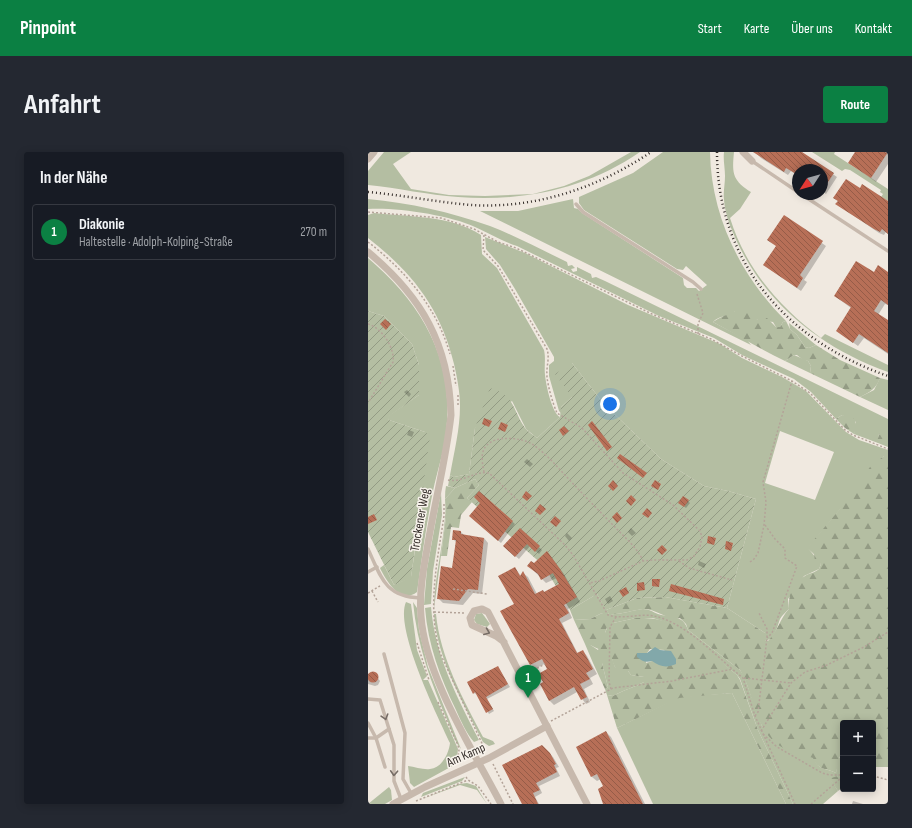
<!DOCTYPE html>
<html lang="de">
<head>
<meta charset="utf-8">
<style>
	body { margin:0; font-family:"Sofia Sans Condensed",sans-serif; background:#242831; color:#f1f3f6 }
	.controls { position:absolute; right:12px; bottom:12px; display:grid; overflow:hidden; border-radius:4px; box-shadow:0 2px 10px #0003 }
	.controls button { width:36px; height:36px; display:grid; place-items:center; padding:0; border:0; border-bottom:1px solid #363941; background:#171b24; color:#f1f3f6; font:20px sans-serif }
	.compass { position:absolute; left:424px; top:12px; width:36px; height:36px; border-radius:50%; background:#171b24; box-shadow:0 2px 10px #0003; rotate:234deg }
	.you { position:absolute; left:242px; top:252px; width:14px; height:14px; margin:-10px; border:3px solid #fff; border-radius:50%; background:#1a73e8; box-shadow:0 0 0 6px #1a73e833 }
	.badge { display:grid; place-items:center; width:26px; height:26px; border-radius:50%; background:#0b8043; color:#fff; font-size:13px; font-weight:700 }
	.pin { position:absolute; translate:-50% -33px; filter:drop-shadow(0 1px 2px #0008) }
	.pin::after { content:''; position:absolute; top:21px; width:14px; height:12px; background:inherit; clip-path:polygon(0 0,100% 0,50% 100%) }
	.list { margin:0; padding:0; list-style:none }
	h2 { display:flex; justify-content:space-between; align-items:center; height:52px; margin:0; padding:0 16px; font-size:17px }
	h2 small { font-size:13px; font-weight:400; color:#9ea1a6 }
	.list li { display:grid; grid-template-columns:26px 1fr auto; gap:12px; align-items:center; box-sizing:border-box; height:56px; margin:0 8px 8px; padding:0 8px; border:1px solid #363941; border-radius:4px }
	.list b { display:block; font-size:15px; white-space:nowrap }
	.list p { margin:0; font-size:13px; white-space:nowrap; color:#9ea1a6 }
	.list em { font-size:13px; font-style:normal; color:#9ea1a6 }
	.map { position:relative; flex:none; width:520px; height:652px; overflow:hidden; border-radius:4px }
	header { display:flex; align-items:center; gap:24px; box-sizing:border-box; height:56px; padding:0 20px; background:#0b8043; color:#fff }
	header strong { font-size:19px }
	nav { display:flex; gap:22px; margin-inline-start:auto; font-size:14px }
	.intro { display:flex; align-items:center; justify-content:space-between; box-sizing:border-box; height:96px; padding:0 24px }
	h1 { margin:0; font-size:28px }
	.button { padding:10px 18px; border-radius:4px; background:#0b8043; color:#fff; font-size:14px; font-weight:700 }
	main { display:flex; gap:24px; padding:0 24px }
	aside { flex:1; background:#171b24; border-radius:4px; box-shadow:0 2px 10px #0003 }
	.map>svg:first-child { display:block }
	.green { fill:#b4bea2; fill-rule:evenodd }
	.forest { fill:url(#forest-firs); fill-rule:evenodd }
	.garden { fill:url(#garden-furrows) }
	.water { fill:#82a8aa }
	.shadow { fill:#0003 }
	.building { fill:url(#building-back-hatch) }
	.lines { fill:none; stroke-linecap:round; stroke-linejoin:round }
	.path { stroke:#b3a398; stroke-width:1.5; stroke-dasharray:2 2; stroke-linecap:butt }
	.lane { stroke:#c7b9ad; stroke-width:3.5 }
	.street { stroke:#c7b9ad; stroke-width:7 }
	.rail { stroke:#362f2b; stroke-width:2.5; stroke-dasharray:1 3; stroke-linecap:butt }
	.oneway { stroke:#776d66 }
	.labels { text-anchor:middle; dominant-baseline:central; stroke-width:3; stroke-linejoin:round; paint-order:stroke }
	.street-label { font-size:13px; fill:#362f2b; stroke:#f8f3ec }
</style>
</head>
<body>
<header>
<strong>Pinpoint</strong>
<nav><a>Start</a><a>Karte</a><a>Über uns</a><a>Kontakt</a></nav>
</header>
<div class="intro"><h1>Anfahrt</h1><a class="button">Route</a></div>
<main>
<aside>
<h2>In der Nähe<small></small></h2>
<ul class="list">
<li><span class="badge">1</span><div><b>Diakonie</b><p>Haltestelle · Adolph-Kolping-Straße</p></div><em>270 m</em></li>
</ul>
</aside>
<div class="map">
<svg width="520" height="652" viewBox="0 0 520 652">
	<defs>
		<pattern id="forest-firs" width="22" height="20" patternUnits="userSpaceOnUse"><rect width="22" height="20" fill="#b4bea2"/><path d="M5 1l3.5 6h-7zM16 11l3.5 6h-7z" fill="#939b84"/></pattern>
		<pattern id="garden-furrows" width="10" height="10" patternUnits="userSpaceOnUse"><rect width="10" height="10" fill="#b4bea2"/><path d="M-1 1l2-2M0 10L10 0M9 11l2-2" fill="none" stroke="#939b84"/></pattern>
		<pattern id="building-back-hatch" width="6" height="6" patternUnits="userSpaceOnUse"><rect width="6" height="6" fill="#b76f57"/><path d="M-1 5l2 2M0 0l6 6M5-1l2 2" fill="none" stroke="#965c48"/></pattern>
	</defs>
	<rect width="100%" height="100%" fill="#f0e9e0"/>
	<!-- green -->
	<g class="green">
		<path d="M16,0H43L25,12L43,37L81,43L117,44L165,42L196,34L221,24L263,0H272C218,37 155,50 90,45C60,43 30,36 0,33V19Z"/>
		<path d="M295,0H342C343,64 373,125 418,169L415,170L412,175H408L405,170L390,168L367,159C361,165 351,163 345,170L379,188L383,193L112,59H150L205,47L206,56L210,57L214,61L315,126L316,133L319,136H328L331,139L339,133L318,114L315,118L309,117L216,58L211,51V45L265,21Z"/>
		<path d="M356,0H366C364,21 364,28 383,40L372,57L362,66C378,117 411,155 453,186L457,182L520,213V220C456,197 402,156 371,94C365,81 357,64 356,48C355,41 357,32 357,24C357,16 355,8 356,0Z"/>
		<polygon points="444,0 467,0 466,2 520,37 520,49 513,45 515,42 512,40 513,38 482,18 477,17 474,19"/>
		<path d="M0,47C42,51 82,60 122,74C148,84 174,98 199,110L200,114L204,113L207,116L203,117L205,120L209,119V115L223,122L224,126L228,125L237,129L520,267V284L511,282L510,291L486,282L488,270L474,263L468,267L443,240L426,227L374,203L346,186L291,164L149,94C131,88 123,82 107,75C82,63 27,55 0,57Z"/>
		<path d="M6,61C40,65 83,63 113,83L114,102L129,116L176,198C178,207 176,214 177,223C178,233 184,261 192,265L169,286L158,277L144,249L107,276L101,322L86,325L82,323C86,300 92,277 92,254C92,240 89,225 86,212C73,157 44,120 0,86V63Z"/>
		<path d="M117,85L157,101L260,153L352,192L374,206L414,225L438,239L478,280L491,288L520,298V304H516L440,396L453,412L451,417L436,424L420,447L421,457C418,460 414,463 412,467C409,475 407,487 397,489V481L359,456L388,347L360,339L336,334L293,307L236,252L204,211V245L193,255V261L191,259L181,224V213L186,209V205L147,137L132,113L118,97ZM412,279L466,300L447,348L397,331Z"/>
		<path d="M0,106C53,151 87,207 78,280C76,300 69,319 65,339C58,373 54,406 49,440C32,453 18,428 12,416L16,413L26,433L43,425L54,350L57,280L21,268L19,265L51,243V213L44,192L16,164L0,159Z"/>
		<polygon points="421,171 448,193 441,196 437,195 429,183 422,177"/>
		<polygon points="426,203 440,209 443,214 442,221 417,209"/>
		<polygon points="512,226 520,228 520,258 492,245 506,238"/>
		<path d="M78,334L87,336L77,347L78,365L66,457C66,426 75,396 77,365C78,354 76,344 78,334Z"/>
		<polygon points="73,340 74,363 65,419 63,452 56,453 59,417"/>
		<path d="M229,442L241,462C253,463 264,458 275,457C281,457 285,460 290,462C303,466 315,462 320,478L372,518L376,524L394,574L446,606C449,618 458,616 468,621L470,607L473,605L474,608L472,619L475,620V624H470L463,628L470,639L455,652H425L390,578L372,527L369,523L318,482L300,471L285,466H268L245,471L244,506L247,515L260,519L263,523L276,525V530C265,536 255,538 245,544L239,543L237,537L240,535L234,511H225L217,492H221L230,498L239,476L234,461L222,467L206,468L202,458Z"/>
		<path d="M38,450L43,452L49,498L59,524L55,528H60L90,597L89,605L85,608L88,612L46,635L42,631L40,614C47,615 56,618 62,617C74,616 81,601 82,591C70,565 26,476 38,450Z"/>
		<path d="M45,450L49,456L51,478L60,515L93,597C88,592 83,578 80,570C63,531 49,493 45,450Z"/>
		<path d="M63,455C67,504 89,545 111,588L106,590C98,581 93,569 88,558C72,525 60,493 57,456Z"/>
		<polygon points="114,461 122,472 119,475 109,472 106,468 108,462"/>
		<path d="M66,462H68C72,505 95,547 115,585L125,589L127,592L121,594L115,590C95,550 69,507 66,462Z"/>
		<polygon points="364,541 418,652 285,652 249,576 311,545"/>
		<polygon points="97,625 94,629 53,645 55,641"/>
		<polygon points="99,631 108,634 119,652 109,638 92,633 54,647 91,632"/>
		<polygon points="21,635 23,638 24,648 17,652 0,652"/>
	</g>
	<!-- forest -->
	<g class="forest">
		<path d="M372,157L376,158L390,168L399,166L408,175H412L415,170L418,169L422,177L429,183L437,195L441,196L448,193L472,208L512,226C508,237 502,240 492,245L442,221L443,214L440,209L435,208L429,203H426L417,209C392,197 369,183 345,170C347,168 368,158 372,157Z"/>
		<path d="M474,263L485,265C489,272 489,275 486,282L477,276L468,267Z"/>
		<polygon points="513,278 518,278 520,284 520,295 510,291 509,289"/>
		<path d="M516,304H520V615H505V571H475V608L472,604L468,621C458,616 449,618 445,606C441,604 438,606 434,606C427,604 417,597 412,594C385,577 387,542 372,518L320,478L318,472L312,466C297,468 289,457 276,457C264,458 253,463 241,462L238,458L269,446L297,445L359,456L397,481V489H400C410,479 412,466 421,457C420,443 424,431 437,424C441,421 447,421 451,417L453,412L447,409L446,402L439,396L471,358L502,315Z"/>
		<polygon points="107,327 111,333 99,346 104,350 93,363 91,376 83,375 79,404 73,404 78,365 77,347 87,336"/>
		<path d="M234,461L241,469L237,481L239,497L237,499C229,498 224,492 217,492L206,468L222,467Z"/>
		<path d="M268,466C279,466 288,466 299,470C319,478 351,508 369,523L372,528L390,578L425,652H418L364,541L311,546L249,576L239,543L245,544C255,538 265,536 276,530V525L263,523L260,519L255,522C252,520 249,517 247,515C241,505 242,481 245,471ZM282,497L297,498L284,509L278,511L279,501Z"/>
		<polygon points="225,511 234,511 240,535 237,537"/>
		<polygon points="470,624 475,624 475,635 470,639 463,629 463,626"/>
	</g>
	<!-- garden -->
	<g class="garden">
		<polygon points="0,159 16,164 44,192 51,213 51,243 20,265 21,268 57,280 62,284 43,426 26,433 0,380"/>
		<path d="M204,211L236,252L293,307L336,334L360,339L388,347L359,456L297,445L269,446L238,458L229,442L202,458L176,414L99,346L111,333L107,327L87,336L80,334L82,323L86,325L101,322L107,276L122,236C147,243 144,257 157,276C160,280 166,283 169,286L192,265L193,255L204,245L187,222Z"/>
	</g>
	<!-- water -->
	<path class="water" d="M287,495L292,498L303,499L308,507V512C299,516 292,515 284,509C277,511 274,509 269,505V501H279Z"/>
	<!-- shadow -->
	<g class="shadow">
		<polygon points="389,0 435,0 434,1 469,25 458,42 454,39 454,18 430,18 430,24 423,19 420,23 393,6 388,1"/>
		<polygon points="488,0 520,0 520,12 508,30 481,11"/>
		<polygon points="492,37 520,50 520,82 518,80 516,83 511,81 469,52 470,49 467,46"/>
		<polygon points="416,64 458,94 436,128 439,130 433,139 396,113 409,94"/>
		<polygon points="506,121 520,121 520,153 517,152 510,163 520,169 520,202 496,186 490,194 469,179 483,156 467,144"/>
		<polygon points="39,238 43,242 41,245 36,240"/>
		<polygon points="41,278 46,280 44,285 39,283"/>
		<polygon points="159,307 165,312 162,315 156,310"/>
		<polygon points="112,341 147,372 133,391 105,367 114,351"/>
		<polygon points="315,345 322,351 318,356 313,352"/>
		<polygon points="263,376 268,381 264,384 260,380"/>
		<polygon points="152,377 174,398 171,402 162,394 151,407 139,397"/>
		<polygon points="93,380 97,384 116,386 120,391 114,442 105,441 95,453 75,451 70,446 85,417 89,391 85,387"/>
		<polygon points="199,381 204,386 201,389 197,384"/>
		<polygon points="183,405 196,422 212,450 200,457 204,466 194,471 210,502 215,499 219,504 229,522 222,526 225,532 216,537 222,550 218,552 209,540 186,553 181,548 176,531 181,517 178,511 167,517 163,512 147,453 147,416 153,424 155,421 160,425 169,442 175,439 177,441 193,432 189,426 178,431 161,414"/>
		<polygon points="331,409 338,412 336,416 330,413"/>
		<polygon points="242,444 245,449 240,452 237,447"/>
		<polygon points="130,515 142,535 119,547 126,559 121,562 109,542 105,541"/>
		<polygon points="5,520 12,529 10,533 7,534 0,532 0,522"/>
		<polygon points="238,580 243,585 277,652 237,652 237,635 233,627 229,629 224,625 209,595"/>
		<polygon points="174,594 185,605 191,615 188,616 192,624 171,634 174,641 167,645 171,652 155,652"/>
		<polygon points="485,649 495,652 484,652"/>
	</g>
	<!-- building -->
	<g class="building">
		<polygon points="385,0 434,0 466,21 454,39 454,18 430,18 430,23 418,16 416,20"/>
		<polygon points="487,0 520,0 503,26 480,11"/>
		<polygon points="478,27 492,36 494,32 520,49 520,82 514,77 512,80 506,77 467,52 470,49 465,46"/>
		<polygon points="416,63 455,89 432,123 435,126 429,136 395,113 408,94 399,88"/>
		<polygon points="488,109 506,120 510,113 520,120 520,153 513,148 506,159 520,168 520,201 491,182 485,191 468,179 483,155 466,144"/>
		<polygon points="17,167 23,172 18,178 12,172"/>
		<polygon points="116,266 124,269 121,275 114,272"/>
		<polygon points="224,269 244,295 239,299 220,273"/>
		<polygon points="133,270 140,273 137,280 130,277"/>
		<polygon points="196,274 201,279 195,284 191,278"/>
		<polygon points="252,302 279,321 275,326 249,306"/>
		<polygon points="245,328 250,334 245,339 240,334"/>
		<polygon points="287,328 293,332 290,338 283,334"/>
		<polygon points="111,339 145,369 130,389 101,364 112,351 106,345"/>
		<polygon points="158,339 164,344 159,349 154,345"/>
		<polygon points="263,343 268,348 263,354 258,349"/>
		<polygon points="315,344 321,348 316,355 310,351"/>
		<polygon points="172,352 178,357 172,363 167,359"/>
		<polygon points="279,356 284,361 280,366 274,362"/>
		<polygon points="249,360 254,366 249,371 244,365"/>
		<polygon points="6,362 9,368 0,372 0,365"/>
		<polygon points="187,364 193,369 188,375 182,370"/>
		<polygon points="152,376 172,394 167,400 159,392 147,405 135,394"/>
		<polygon points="85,378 93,379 93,382 116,386 110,438 100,437 91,449 69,447 73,414 84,416 88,388 84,388"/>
		<polygon points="340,384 348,386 346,393 339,391"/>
		<polygon points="358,389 365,391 363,399 357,397"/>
		<polygon points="294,393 299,398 294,403 289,398"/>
		<polygon points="179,399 192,417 209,445 196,453 201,461 191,467 209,501 215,498 225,517 218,521 222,527 212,532 219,545 213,548 206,535 181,549 172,532 175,530 170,522 179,517 174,507 162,513 132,459 146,452 130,424 147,415 152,424 155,419 167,442 175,438 176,440 191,432 185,421 173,428 170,422 159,414 163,409 166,411"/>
		<polygon points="284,427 292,427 291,435 284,434"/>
		<polygon points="276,430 277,438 269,439 269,431"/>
		<polygon points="303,432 356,447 355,453 301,439"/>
		<polygon points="258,435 261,441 255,445 251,439"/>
		<polygon points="130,514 140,532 118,545 125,557 118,561 107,540 105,542 99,530"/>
		<circle cx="5" cy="525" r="5.5"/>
		<polygon points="238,579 275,652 235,652 230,637 235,634 229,622 223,625 208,595"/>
		<polygon points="174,593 182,601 188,612 186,613 189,620 168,631 172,638 165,641 170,652 154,652 134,613"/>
	</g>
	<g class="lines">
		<!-- path -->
		<g class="path">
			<polyline points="0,60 73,66 106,77 130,90 148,96 284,162 343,187 374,204 424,229 442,241 477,278 485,283 520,297"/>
			<path d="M116,83L115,98L130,114L179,197C182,207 178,214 179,225C180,235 185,252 189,261L214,276L255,321L305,353L332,379L334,385L332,395L326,404L319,408H285L275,409L231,429L221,431"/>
			<path d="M0,90C38,119 69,156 82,202"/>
			<polyline points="329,142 335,161 330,172 330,182"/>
			<path d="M0,172C14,176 27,196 25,210L0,251"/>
			<polyline points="85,214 88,234"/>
			<polyline points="90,243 90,255"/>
			<path d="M116,320C114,309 111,297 123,290C133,284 154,286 164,292C176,300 186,311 195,321C212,339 229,357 246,374C256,385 269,395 275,409"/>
			<path d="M80,328C95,331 108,318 121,321L197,393L205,403L240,463C255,468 271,461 286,464C316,470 346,502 369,521L375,526L387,564L427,652"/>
			<path d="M76,352V364C69,411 59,455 72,501L118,600"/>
			<polyline points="397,373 407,387 417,397 417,406 429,414 404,481 399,486"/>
			<polyline points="311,409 321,416 364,428"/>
			<polyline points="382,410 386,407 390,401 396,373 398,350 395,330 424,229"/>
			<polyline points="85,437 119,442"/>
			<polyline points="4,439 10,450"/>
			<polyline points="0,441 12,434"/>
			<polyline points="66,460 97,461"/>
			<polyline points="49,491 61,528"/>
			<polyline points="162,520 177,512"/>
			<polyline points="376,526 423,531"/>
			<polyline points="243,537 241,530 242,475 248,465"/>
			<polyline points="70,550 90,593 91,599 89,608 92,612"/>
			<polyline points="387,564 390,560 399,486 399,477 391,461"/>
			<polyline points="183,569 245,536 304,529 365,517"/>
			<polyline points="393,579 423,531 437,520 459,513 496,495 520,480"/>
			<polyline points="395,582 409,595 454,621 462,623 475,623"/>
			<polyline points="125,612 145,652"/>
			<polyline points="505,624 520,628"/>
			<polyline points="98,625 100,628 110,634 123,652"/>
			<polyline points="48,649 100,628"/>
			<polyline points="443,652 472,627 473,624"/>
		</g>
		<!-- lane -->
		<g class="lane">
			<polyline points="384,9 430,40"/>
			<polyline points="433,42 520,99"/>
			<polyline points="208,52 215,60 325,130 333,137"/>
			<path d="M0,397C13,425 17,445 52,446"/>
			<polyline points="0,420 9,415"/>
			<polyline points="16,502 37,581 35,627 43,641"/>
			<polyline points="0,547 12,548 26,593 26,629 33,647"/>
			<polyline points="0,571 8,586 17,615"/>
			<polyline points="0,586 8,586 21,577"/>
		</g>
		<!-- street -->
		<g class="street">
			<polyline points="375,0 384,9"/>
			<polyline points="0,7 6,0"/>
			<path d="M0,100C54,145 81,192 83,263C78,308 66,353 59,397C55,419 51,442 53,464C57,524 105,598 133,652"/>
			<polyline points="136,490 128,484 104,473 102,466 106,459 114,457 120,460 219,652"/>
			<polyline points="25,652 57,635 121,606 179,574"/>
		</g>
		<!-- rail -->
		<g class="rail">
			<path d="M349,0C349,110 419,189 520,224"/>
			<path d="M0,40C34,43 68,50 103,53C167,57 230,36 283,0"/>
		</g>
	</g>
	<!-- one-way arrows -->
	<defs><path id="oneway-chevron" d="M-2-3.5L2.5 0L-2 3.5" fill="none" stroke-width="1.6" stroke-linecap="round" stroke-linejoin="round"/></defs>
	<g class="oneway">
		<use href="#oneway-chevron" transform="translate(119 480) rotate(22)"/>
		<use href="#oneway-chevron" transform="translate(17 565) rotate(73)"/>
		<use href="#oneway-chevron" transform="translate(26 621) rotate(93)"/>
	</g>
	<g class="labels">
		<!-- street labels -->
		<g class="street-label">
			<text transform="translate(52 368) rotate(-80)">Trockener Weg</text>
			<text transform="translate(98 603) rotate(-24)">Am Kamp</text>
		</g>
	</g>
</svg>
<div class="controls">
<button>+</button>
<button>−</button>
</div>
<svg class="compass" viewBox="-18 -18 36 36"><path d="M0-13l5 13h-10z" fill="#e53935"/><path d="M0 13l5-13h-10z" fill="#9ea1a6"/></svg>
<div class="you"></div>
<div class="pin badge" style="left:160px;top:546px">1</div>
</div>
</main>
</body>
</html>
